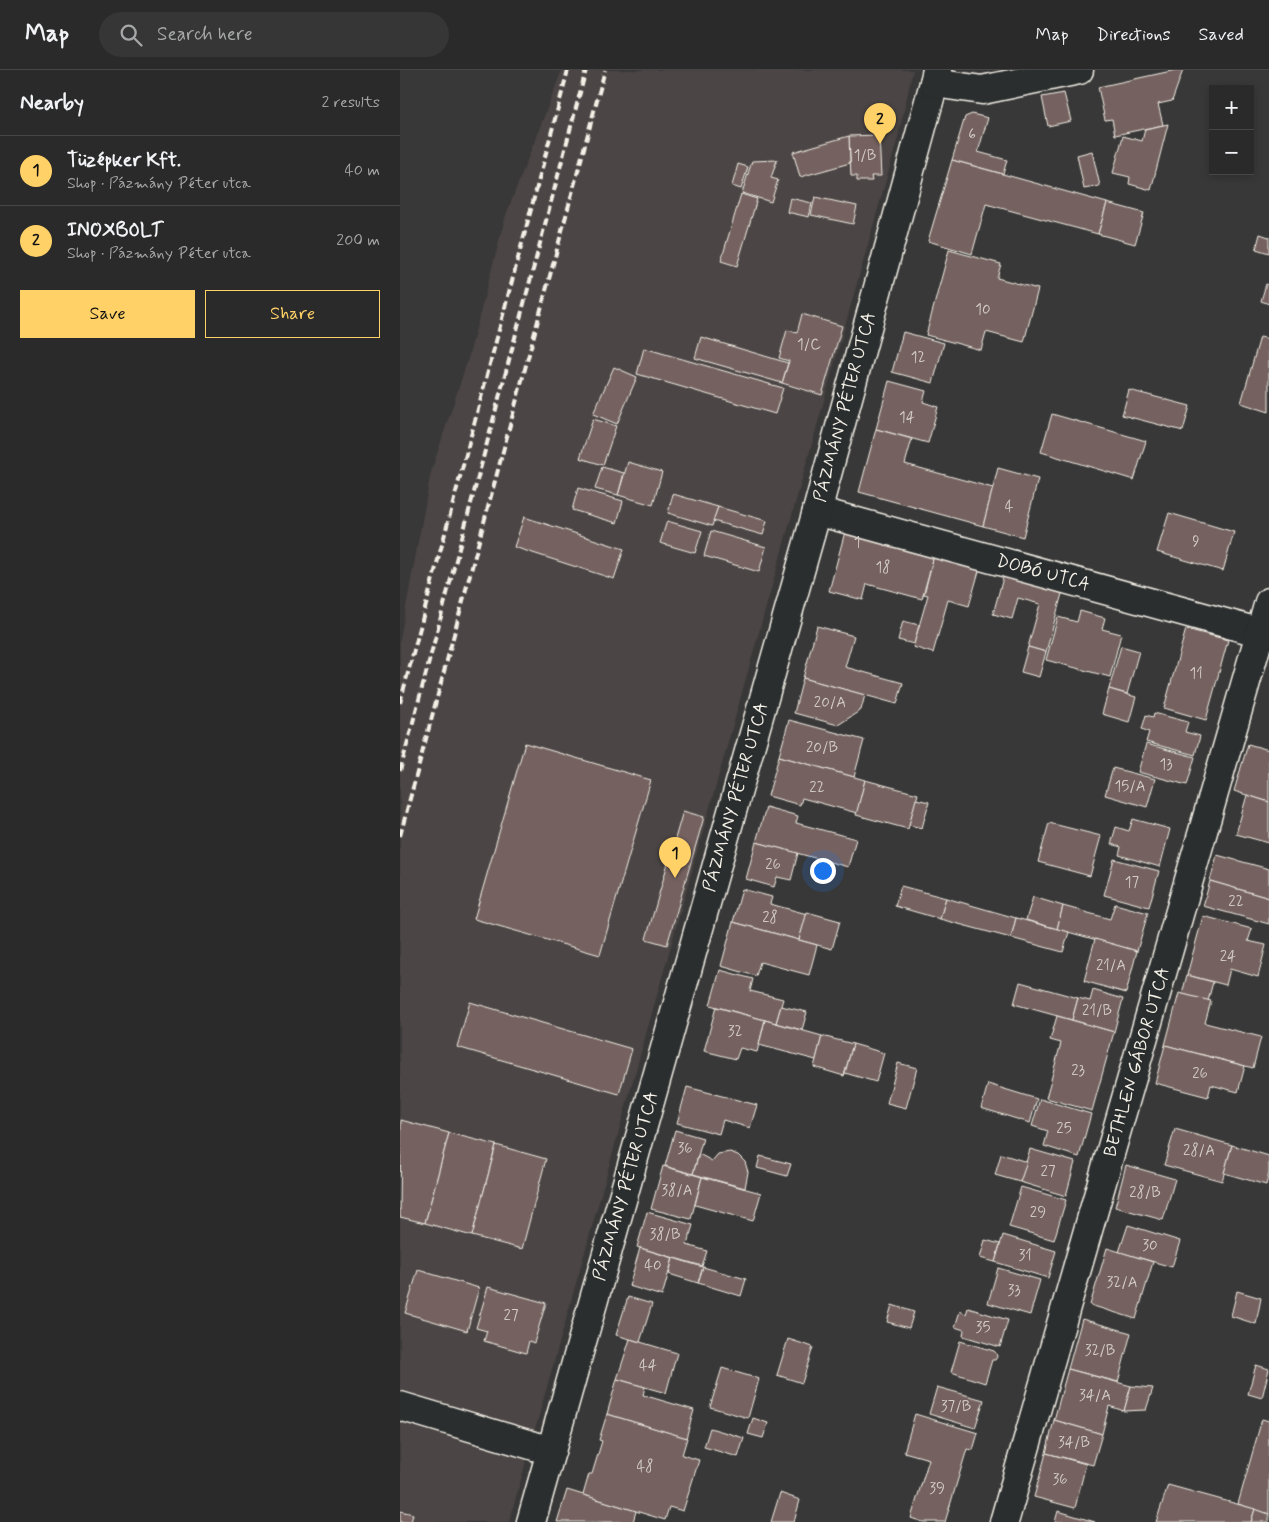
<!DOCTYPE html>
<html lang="en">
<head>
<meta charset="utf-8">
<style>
	body { margin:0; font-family:Mynerve,sans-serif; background:#373636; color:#f1f3f6 }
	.controls { position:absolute; right:15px; top:15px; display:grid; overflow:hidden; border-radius:0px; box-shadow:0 2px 8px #0003 }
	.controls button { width:45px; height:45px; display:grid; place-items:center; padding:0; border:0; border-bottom:1px solid #474647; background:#2b2a2a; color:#f1f3f6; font:25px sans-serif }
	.you { position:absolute; left:422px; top:800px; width:18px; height:18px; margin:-12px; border:4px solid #fff; border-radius:50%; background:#1a73e8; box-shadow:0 0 0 8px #1a73e833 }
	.badge { display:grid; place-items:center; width:32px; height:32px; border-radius:50%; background:#ffd166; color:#111; font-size:16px; font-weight:700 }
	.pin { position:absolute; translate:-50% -41px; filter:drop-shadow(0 1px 2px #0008) }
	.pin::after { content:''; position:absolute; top:26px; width:18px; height:15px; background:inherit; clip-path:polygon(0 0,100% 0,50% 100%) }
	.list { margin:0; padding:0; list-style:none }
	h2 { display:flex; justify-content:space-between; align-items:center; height:65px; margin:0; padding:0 20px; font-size:21px }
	h2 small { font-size:16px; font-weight:400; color:#a6a7a8 }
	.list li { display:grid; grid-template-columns:32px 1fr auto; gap:15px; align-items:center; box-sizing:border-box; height:70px; padding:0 20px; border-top:1px solid #474647 }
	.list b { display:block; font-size:19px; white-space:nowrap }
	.list p { margin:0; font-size:16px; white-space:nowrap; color:#a6a7a8 }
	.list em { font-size:16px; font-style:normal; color:#a6a7a8 }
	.actions { display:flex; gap:10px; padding:15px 20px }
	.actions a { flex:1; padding:11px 0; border:1px solid #ffd166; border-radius:0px; text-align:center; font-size:18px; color:#ffd166 }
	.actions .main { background:#ffd166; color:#111 }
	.icon { flex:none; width:28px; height:28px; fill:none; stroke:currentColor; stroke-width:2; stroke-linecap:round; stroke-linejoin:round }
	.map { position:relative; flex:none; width:869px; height:1452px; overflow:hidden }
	header { display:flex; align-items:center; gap:30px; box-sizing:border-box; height:70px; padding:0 25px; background:#2b2a2a; border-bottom:1px solid #474647 }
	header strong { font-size:24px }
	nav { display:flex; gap:28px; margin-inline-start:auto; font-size:18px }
	.search { width:350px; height:45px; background:#373636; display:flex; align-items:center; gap:12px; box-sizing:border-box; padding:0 18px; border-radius:28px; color:#a6a7a8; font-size:19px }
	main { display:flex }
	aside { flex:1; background:#2b2a2a }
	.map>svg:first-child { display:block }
	.built { fill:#4b4544 }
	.building { fill:#756260; stroke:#f4f1e8 }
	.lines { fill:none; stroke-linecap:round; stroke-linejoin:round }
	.street-casing { stroke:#f4f1e8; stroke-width:31 }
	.secondary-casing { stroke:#f4f1e8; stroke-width:31 }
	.street { stroke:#2a2d2e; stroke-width:28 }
	.secondary { stroke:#2a2d2e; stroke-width:28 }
	.rail { stroke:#f4f1e8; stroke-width:4; stroke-dasharray:8 4; stroke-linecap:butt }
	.labels { text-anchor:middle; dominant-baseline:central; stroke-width:4; stroke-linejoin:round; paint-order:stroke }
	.number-label { font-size:15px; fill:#d4cdc6 }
	.street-label { font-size:18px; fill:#f4f1e8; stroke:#2a2d2e }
</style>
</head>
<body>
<header>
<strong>Map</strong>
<div class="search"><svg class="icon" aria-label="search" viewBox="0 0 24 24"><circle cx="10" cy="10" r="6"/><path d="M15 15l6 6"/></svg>Search here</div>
<nav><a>Map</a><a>Directions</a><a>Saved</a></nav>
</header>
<main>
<aside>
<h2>Nearby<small>2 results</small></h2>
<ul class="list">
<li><span class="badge">1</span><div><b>Tüzépker Kft.</b><p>Shop · Pázmány Péter utca</p></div><em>40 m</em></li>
<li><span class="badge">2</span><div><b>INOXBOLT</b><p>Shop · Pázmány Péter utca</p></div><em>200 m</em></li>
</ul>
<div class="actions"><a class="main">Save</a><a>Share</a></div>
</aside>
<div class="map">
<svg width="869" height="1452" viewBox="0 0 869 1452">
	<rect width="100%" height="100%" fill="#393838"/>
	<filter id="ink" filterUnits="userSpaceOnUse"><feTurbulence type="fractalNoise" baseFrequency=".02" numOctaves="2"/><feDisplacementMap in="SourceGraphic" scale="10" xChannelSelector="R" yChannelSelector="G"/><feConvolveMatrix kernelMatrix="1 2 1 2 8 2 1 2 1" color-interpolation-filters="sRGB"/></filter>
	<g filter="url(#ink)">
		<!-- built -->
		<polygon class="built" points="162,0 513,0 497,71 109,1452 0,1452 0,570 31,402 68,289 106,145"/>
		<!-- building -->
		<g class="building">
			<polygon points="776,0 783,0 772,31 758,34 763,55 715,65 712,49 705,50 698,17"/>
			<polygon points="664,23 671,51 648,56 642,27"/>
			<polygon points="572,44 588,48 578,82 607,90 603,104 552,90 565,47"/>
			<polygon points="768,54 751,120 729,114 730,107 713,103 723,66 742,71 745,59"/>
			<polygon points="479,65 481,106 471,106 472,111 457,111 457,106 451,106 449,66"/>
			<polygon points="449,66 450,93 400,107 393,82"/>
			<polygon points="692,81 700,116 684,119 677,85"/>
			<polygon points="377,90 371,108 378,110 371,132 342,123 352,91"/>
			<polygon points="552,90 707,133 698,164 586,134 572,184 528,171"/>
			<polygon points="338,94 348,97 341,119 332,116"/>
			<polygon points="341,124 357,129 337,196 321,191"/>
			<polygon points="415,127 457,136 453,154 411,145"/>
			<polygon points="390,128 412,133 409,147 387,142"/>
			<polygon points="707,133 744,143 735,174 698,164"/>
			<polygon points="860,164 869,167 869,183 856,179"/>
			<polygon points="549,180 601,194 597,208 638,219 624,272 586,262 581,280 526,265"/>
			<polygon points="866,214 869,215 869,234 861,231"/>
			<polygon points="402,244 442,256 422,325 382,313 389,291 379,288 387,260 397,263"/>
			<polygon points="503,262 544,273 533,313 492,302"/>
			<polygon points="301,267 388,293 382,313 295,288"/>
			<polygon points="860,267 869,269 869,342 841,333"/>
			<polygon points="244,278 383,318 375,344 237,304"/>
			<polygon points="214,297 237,307 217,354 193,344"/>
			<polygon points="489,311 526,321 523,332 538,337 528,373 476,359"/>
			<polygon points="729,320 790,336 783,361 722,345"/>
			<polygon points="652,344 746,371 734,410 641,382"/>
			<polygon points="193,349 216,356 203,395 180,388"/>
			<polygon points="476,359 512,369 505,394 593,418 583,456 459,422"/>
			<polygon points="228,392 262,402 253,435 218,425"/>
			<polygon points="202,397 224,403 218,425 195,419"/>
			<polygon points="598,398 638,409 623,467 583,456"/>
			<polygon points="178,418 223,431 217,453 172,440"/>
			<polygon points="273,424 318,437 312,456 268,443"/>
			<polygon points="318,437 367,451 363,465 313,451"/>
			<polygon points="769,443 834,462 823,501 757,482"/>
			<polygon points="124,447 224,479 214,509 114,477"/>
			<polygon points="267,451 302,461 295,483 260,473"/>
			<polygon points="446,458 535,482 522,529 467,514 463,530 429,521"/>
			<polygon points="311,461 366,477 359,502 304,486"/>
			<polygon points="535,482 581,494 569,536 548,530 533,583 513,577 528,525 524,524"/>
			<polygon points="604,504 663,520 646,582 628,577 640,534 618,528 612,549 593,544"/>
			<polygon points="680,541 705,548 702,559 721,564 710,607 646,590 658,547 677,552"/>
			<polygon points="503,551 519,555 514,574 498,570"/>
			<polygon points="417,556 454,566 445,597 503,613 497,634 403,608"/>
			<polygon points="786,559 828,570 806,650 764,638"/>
			<polygon points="721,576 739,581 727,624 709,619"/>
			<polygon points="628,577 646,582 639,607 621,602"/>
			<polygon points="403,608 465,625 461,640 438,655 394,643"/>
			<polygon points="709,619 736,627 729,652 702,644"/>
			<polygon points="754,643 788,652 785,662 800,666 795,685 746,672 749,662 742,659 746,645 753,647"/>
			<polygon points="389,650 464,670 454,707 379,686"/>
			<polygon points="125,673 251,710 200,885 74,849"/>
			<polygon points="746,674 795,687 787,715 738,702"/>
			<polygon points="848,674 869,680 869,732 834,721"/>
			<polygon points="379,686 465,710 457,743 402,728 400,735 368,726"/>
			<polygon points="713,698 755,709 747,737 705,725"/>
			<polygon points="465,710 518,724 508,759 456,745"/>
			<polygon points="847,725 869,732 869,773 836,764"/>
			<polygon points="516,729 529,732 522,758 509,755"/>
			<polygon points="366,737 398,746 396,753 456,769 448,797 356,772"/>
			<polygon points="283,741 304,747 267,875 246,869"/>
			<polygon points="733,749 770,759 760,797 719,785 721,777 711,774 716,757 729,761"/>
			<polygon points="649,753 701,766 690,806 638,792"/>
			<polygon points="356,772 398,783 391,810 377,807 374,817 346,809"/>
			<polygon points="817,785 869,799 869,828 810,811"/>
			<polygon points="714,789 759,801 749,837 704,825"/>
			<polygon points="810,811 869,828 869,854 803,836"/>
			<polygon points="501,816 546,828 540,849 495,836"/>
			<polygon points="342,819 372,827 370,834 407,844 399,870 333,852"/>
			<polygon points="633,827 663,836 657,859 626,850"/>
			<polygon points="546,828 616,848 611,868 540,849"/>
			<polygon points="715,834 748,843 737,881 657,859 663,836 710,849"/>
			<polygon points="407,842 440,851 432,879 399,870"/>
			<polygon points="803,846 852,859 848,871 866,875 858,907 830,899 826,915 787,905"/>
			<polygon points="616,848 669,862 663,882 611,868"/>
			<polygon points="333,852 417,875 409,905 360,892 356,906 321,896"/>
			<polygon points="695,869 737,881 726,923 684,911"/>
			<polygon points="320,900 353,909 350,921 383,929 376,953 310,935"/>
			<polygon points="787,905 813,912 808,931 782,924"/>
			<polygon points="620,912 678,928 672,950 614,934"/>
			<polygon points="693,920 723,929 714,962 672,950 678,928 690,931"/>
			<polygon points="779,923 811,931 805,953 861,967 853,998 765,975"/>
			<polygon points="70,932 232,979 219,1024 57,977"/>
			<polygon points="381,936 407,942 402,960 376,953"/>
			<polygon points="316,937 365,950 357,982 340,978 336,989 304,981"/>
			<polygon points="657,946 714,962 692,1041 646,1028 661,973 650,970"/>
			<polygon points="365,950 422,966 416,990 359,975"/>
			<polygon points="422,966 453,974 444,1006 414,997"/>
			<polygon points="453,974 484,983 476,1012 445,1003"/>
			<polygon points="765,975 845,996 838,1022 811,1015 808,1027 755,1013"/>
			<polygon points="498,993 517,998 506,1038 487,1033"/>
			<polygon points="588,1014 637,1029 630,1053 581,1038"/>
			<polygon points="287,1017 357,1035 350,1058 323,1050 319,1064 277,1053"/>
			<polygon points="640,1029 691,1044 679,1087 644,1076 648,1061 632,1056"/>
			<polygon points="1,1050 49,1063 25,1153 0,1147"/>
			<polygon points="775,1059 832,1075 822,1111 764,1095"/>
			<polygon points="275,1060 303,1068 293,1104 265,1096"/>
			<polygon points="49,1063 96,1075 72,1166 25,1153"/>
			<polygon points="96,1075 146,1089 122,1179 72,1166"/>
			<polygon points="832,1075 869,1086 869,1103 866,1115 824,1103"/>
			<polygon points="630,1079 675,1092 666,1126 620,1112"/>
			<polygon points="330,1082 338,1085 345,1092 348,1102 345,1118 293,1104 299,1084 312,1091 318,1084"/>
			<polygon points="601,1084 627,1092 620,1112 595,1105"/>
			<polygon points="360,1086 391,1094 387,1106 357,1098"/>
			<polygon points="726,1095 775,1109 763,1150 715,1137"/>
			<polygon points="263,1096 302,1107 291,1149 251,1139"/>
			<polygon points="302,1107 361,1123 353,1151 295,1135"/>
			<polygon points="621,1117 666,1130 654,1170 609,1157"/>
			<polygon points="247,1142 293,1155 287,1175 307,1181 302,1196 237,1177"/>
			<polygon points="728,1155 780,1171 772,1197 719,1182"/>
			<polygon points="603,1165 656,1181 648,1208 595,1192"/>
			<polygon points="585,1170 600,1174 595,1192 580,1188"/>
			<polygon points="240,1178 273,1188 262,1226 229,1216"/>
			<polygon points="707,1178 753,1192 736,1249 690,1235"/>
			<polygon points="273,1188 303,1197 298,1213 269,1204"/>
			<polygon points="303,1197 346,1209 341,1226 298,1213"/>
			<polygon points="598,1198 640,1210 630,1245 588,1233"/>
			<polygon points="18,1200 79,1218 67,1261 5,1243"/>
			<polygon points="88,1217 146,1233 134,1273 129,1271 126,1283 84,1271 87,1261 76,1258"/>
			<polygon points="837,1221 861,1228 856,1254 831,1246"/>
			<polygon points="228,1227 252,1234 240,1272 216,1265"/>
			<polygon points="492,1235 514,1242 509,1258 487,1252"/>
			<polygon points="568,1238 608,1250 600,1277 563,1266 564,1260 555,1257 560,1241 566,1244"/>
			<polygon points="682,1249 731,1263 718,1312 668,1299"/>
			<polygon points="230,1269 277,1283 266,1323 217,1309"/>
			<polygon points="388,1269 413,1277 402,1313 377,1305"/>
			<polygon points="560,1271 594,1281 596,1283 597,1287 595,1290 592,1290 585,1313 551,1302"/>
			<polygon points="856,1295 869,1299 862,1328 848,1324"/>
			<polygon points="322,1298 359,1309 348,1348 310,1337"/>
			<polygon points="668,1299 731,1316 724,1341 709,1336 702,1364 654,1350"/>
			<polygon points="217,1309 245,1317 243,1325 294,1340 286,1368 207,1344"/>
			<polygon points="731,1316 753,1318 746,1340 724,1341"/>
			<polygon points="537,1317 584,1330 575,1358 529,1344"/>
			<polygon points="207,1344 287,1368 282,1385 299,1390 283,1441 269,1437 265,1450 183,1425 189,1404 192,1404 202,1371 199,1370"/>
			<polygon points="515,1344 578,1363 573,1380 567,1379 545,1452 523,1452 511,1448 529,1389 504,1382"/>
			<polygon points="353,1348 368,1353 363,1368 348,1364"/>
			<polygon points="862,1349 869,1351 869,1444 838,1434"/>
			<polygon points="654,1350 702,1364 693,1395 646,1383"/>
			<polygon points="310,1358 344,1368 338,1387 304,1377"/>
			<polygon points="646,1383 686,1394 675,1438 634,1427"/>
			<polygon points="768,1415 855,1439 851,1452 756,1452"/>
			<polygon points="167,1420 236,1441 233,1452 157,1452"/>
			<polygon points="380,1423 400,1430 394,1452 371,1452"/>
			<polygon points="855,1439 869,1444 869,1452 851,1452"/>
			<polygon points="0,1441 13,1444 11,1452 0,1452"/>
			<polygon points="658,1441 695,1452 655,1452"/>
		</g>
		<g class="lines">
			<!-- street casing -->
			<g class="street-casing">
				<g id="street">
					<polyline points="417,441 869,565"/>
					<polyline points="0,1336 151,1381"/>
					<polyline points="131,1452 417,441 534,13"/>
					<polyline points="604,1452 869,532"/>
				</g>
			</g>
			<!-- secondary casing -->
			<g class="secondary-casing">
				<polyline id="secondary" points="537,0 534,13 582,20 679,0"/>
			</g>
			<!-- street -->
			<use href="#street" class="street"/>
			<!-- secondary -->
			<use href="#secondary" class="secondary"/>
			<!-- rail -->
			<g class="rail">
				<polyline points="0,633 168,0"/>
				<polyline points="0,701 186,0"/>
				<polyline points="0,766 205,0"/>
			</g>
		</g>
	</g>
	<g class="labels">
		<!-- number labels -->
		<g class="number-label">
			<text x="572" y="65">6</text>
			<text x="465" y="86">1/B</text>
			<text x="583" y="240">10</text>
			<text x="409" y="275">1/C</text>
			<text x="518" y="288">12</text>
			<text x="507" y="348">14</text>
			<text x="609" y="437">4</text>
			<text x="796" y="472">9</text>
			<text x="457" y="473">1</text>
			<text x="483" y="498">18</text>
			<text x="796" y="604">11</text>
			<text x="430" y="633">20/A</text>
			<text x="422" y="678">20/B</text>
			<text x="766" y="695">13</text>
			<text x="730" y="717">15/A</text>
			<text x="417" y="718">22</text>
			<text x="373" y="795">26</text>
			<text x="732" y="813">17</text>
			<text x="836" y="832">22</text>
			<text x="370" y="848">28</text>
			<text x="828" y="887">24</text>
			<text x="711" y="896">21/A</text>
			<text x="697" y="941">21/B</text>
			<text x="335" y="962">32</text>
			<text x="678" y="1001">23</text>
			<text x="800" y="1004">26</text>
			<text x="664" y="1059">25</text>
			<text x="285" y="1079">36</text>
			<text x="799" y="1081">28/A</text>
			<text x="648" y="1102">27</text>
			<text x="277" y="1121">38/A</text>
			<text x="745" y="1123">28/B</text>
			<text x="638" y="1143">29</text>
			<text x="265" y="1165">38/B</text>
			<text x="750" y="1176">30</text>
			<text x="625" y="1186">31</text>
			<text x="253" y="1196">40</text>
			<text x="722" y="1213">32/A</text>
			<text x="614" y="1221">33</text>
			<text x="111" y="1246">27</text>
			<text x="583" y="1258">35</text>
			<text x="700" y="1281">32/B</text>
			<text x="248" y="1296">44</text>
			<text x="695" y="1326">34/A</text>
			<text x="556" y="1337">37/B</text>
			<text x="674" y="1373">34/B</text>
			<text x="245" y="1397">48</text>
			<text x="660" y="1410">36</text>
			<text x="537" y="1419">39</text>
		</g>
		<!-- street labels -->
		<g class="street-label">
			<text transform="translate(445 337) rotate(-75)">PÁZMÁNY PÉTER UTCA</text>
			<text transform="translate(643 503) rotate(15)">DOBÓ UTCA</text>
			<text transform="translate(336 727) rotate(-74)">PÁZMÁNY PÉTER UTCA</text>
			<text transform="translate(737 992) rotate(-74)">BETHLEN GÁBOR UTCA</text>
			<text transform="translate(226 1116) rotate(-74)">PÁZMÁNY PÉTER UTCA</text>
		</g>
	</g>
</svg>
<div class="controls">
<button>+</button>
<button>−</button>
</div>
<div class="you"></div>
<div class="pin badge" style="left:275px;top:808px">1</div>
<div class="pin badge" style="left:480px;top:74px">2</div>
</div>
</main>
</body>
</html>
